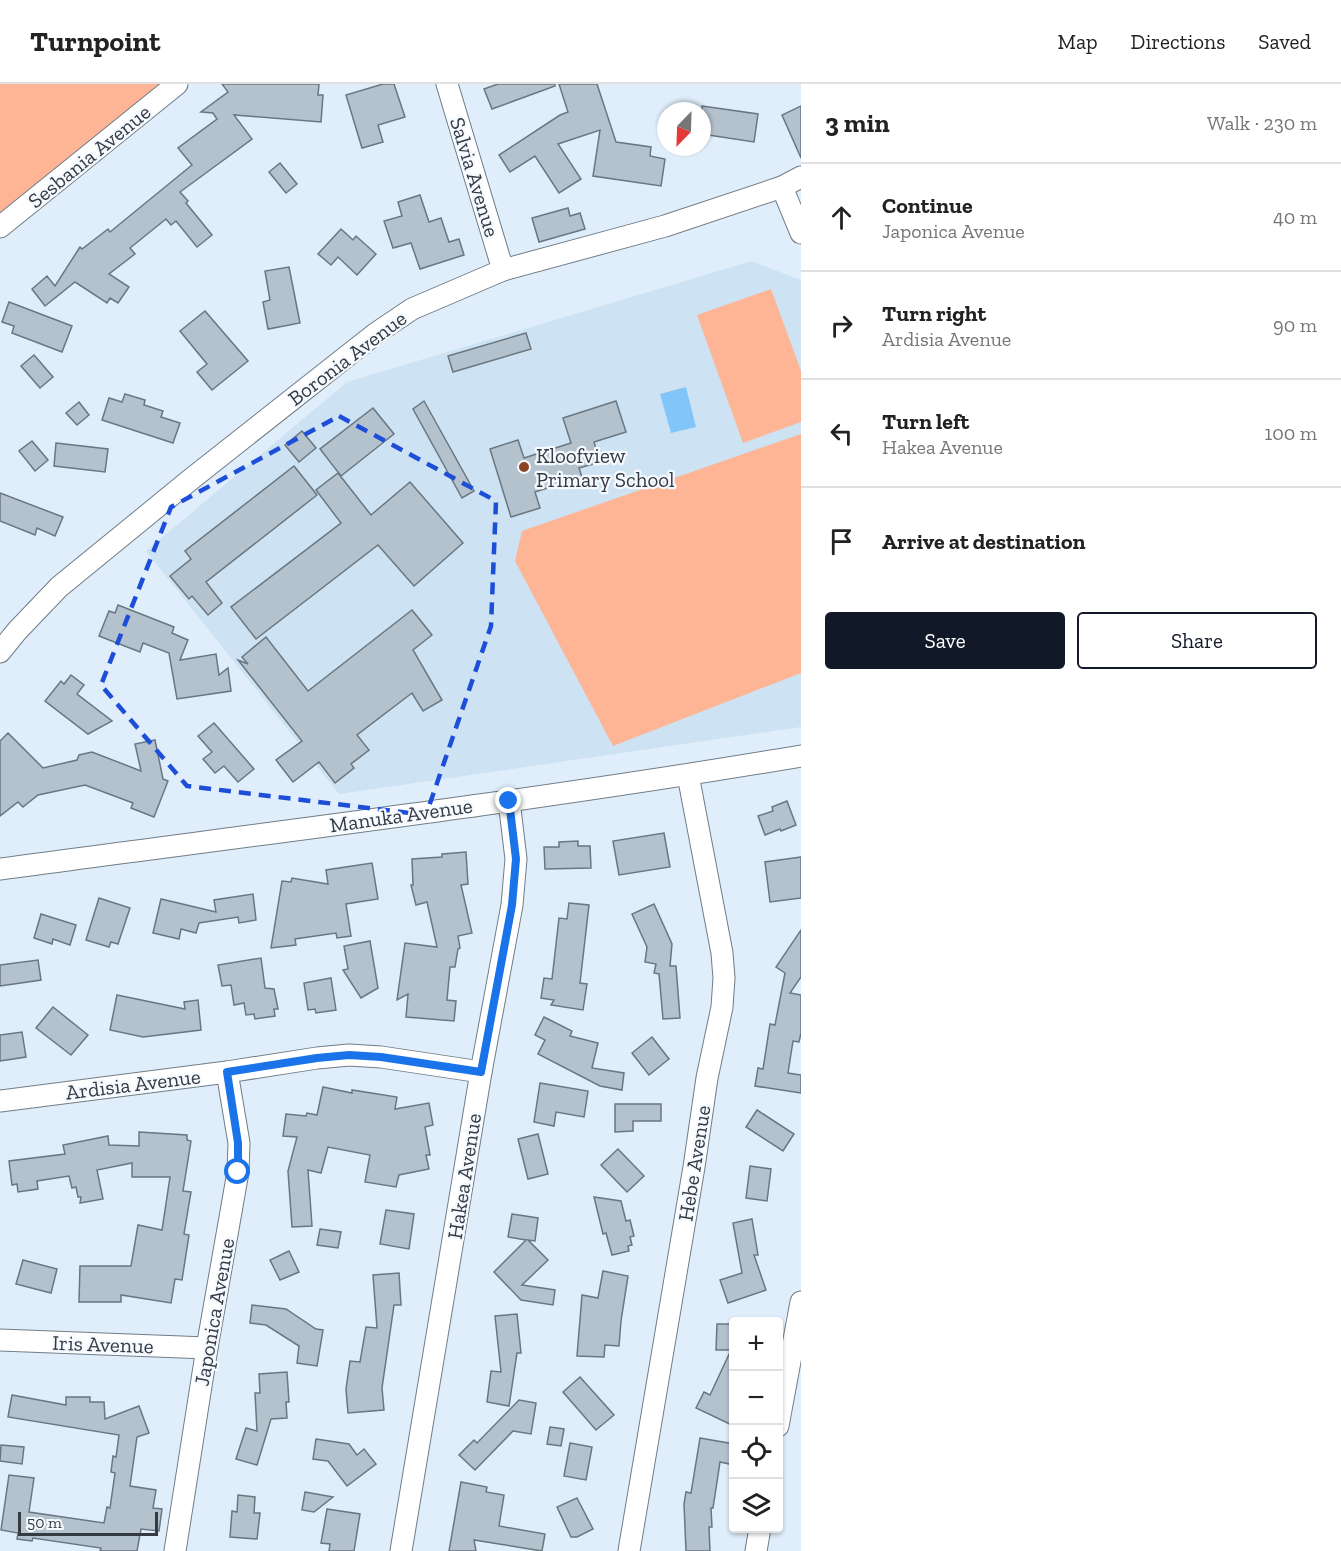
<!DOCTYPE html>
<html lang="en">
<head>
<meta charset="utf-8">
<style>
	body { margin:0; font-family:"Zilla Slab",serif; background:#f2f2f2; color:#222 }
	.controls { position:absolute; right:18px; bottom:18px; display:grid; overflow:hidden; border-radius:6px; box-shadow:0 2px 4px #0004 }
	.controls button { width:54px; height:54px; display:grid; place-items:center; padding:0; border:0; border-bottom:2px solid #e0e0e0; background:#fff; color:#222; font:30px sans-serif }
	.compass { position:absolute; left:657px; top:18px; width:54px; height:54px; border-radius:50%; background:#fff; box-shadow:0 2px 4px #0004; rotate:203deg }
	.scale { position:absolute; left:18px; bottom:15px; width:140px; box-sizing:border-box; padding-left:6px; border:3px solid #353b40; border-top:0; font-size:16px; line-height:21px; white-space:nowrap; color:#353b40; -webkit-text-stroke:4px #f4faff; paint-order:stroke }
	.stop { position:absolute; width:18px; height:18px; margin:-14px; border:4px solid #1a73e8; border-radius:50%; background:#fff }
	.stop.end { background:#1a73e8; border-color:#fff; box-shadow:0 2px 6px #0008 }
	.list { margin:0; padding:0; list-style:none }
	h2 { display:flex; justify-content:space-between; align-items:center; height:78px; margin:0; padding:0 24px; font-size:26px }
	h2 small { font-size:20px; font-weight:400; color:#767676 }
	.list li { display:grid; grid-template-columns:39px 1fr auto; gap:18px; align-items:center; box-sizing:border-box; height:108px; padding:0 24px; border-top:2px solid #e0e0e0 }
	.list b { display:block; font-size:22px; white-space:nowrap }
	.list p { margin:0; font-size:20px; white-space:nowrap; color:#767676 }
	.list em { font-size:20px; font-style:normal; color:#767676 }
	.actions { display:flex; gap:12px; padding:18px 24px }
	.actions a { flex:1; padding:14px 0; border:2px solid #111827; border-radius:6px; text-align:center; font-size:21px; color:#111827 }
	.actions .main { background:#111827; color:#fff }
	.icon { flex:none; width:33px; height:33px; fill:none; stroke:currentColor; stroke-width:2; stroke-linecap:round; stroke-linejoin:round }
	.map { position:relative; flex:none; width:801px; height:1467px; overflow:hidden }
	header { display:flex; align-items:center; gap:36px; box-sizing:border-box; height:84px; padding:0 30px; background:#fff; border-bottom:2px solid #e0e0e0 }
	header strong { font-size:28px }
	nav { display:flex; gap:33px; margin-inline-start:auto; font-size:21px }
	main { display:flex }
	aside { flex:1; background:#fff }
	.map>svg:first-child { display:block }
	.built { fill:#cde2f2 }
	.green { fill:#fdb596 }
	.water { fill:#82c6f9 }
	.building { fill:#b4c2ce; stroke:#697781; stroke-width:1.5 }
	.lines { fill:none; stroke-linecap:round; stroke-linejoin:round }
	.minor-casing { stroke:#707d87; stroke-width:23 }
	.minor { stroke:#fff; stroke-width:21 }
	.route { stroke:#1a73e8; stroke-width:8 }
	.marked { fill:none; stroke:#1d4ed8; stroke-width:4.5; stroke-dasharray:12 8; stroke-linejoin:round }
	.poi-dot { fill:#8c4423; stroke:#f4faff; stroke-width:2 }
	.labels { text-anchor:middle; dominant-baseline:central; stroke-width:4.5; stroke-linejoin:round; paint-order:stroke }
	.street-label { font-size:21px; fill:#353b40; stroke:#f4faff }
	.poi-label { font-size:21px; fill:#353b40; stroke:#f4faff; text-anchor:start }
</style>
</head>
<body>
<header>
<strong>Turnpoint</strong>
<nav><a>Map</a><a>Directions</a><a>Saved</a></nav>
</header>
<main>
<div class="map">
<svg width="801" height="1467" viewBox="0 0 801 1467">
	<rect width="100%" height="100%" fill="#dfeefa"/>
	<!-- built -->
	<polygon class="built" points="752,177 800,196 801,198 801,643 339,710 146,467 347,298"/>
	<!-- green -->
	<g class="green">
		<polygon points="0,0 165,0 0,134"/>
		<polygon points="771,205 801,287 801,338 743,359 697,231"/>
		<polygon points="801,350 801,589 613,662 515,477 522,447"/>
	</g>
	<!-- water -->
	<polygon class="water" points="686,303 696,343 671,349 660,310"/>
	<!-- building -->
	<g class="building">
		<polygon points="222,0 319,0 318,11 323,11 321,38 234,31 252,55 180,108 188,117 186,119 212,151 197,163 176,137 171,141 166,135 130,164 135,170 109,190 129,203 118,219 110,214 107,219 75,198 45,222 32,205 47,192 55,202 80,163 82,165 108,145 110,148 192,81 178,64 217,35 213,29 201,28 228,8"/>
		<polygon points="383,0 394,0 405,33 378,41 383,58 362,64 346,11"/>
		<polygon points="498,0 555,0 555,2 492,25 484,5"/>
		<polygon points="559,0 597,0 616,58 651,63 650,72 665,75 661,102 593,92 600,46 558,60 581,95 559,109 535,72 510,88 499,71 560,31 568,28"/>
		<polygon points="702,22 758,30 754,58 702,50"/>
		<polygon points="801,22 801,74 782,31"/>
		<polygon points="280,79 297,100 286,109 269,88"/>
		<polygon points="420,111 429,138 441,134 449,158 459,155 464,171 420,185 411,159 393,164 384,137 402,132 398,118"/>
		<polygon points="568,124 570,132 580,129 585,145 539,158 532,134"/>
		<polygon points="341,145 353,156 356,152 376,170 357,191 338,173 331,181 318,170"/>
		<polygon points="289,183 300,239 268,245 263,218 270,216 265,187"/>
		<polygon points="9,218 72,242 62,268 12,249 14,242 2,238"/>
		<polygon points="205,227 248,277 212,306 197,288 207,280 180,247"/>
		<polygon points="526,249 531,265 453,288 448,272"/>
		<polygon points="34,271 53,293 40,304 21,282"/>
		<polygon points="125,310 145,316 144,321 163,327 161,333 180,339 173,359 102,336 109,314 122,318"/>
		<polygon points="424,317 474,407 462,414 413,325"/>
		<polygon points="616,317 626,348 594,358 600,378 579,384 582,393 535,408 540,424 511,433 490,365 518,356 524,374 571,359 563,334"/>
		<polygon points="79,318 89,331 77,341 66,329"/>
		<polygon points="373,324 394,350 341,392 320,365"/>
		<polygon points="302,347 316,364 299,378 285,361"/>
		<polygon points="32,357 48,376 35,387 19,367"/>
		<polygon points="56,359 108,365 105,388 54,382"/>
		<polygon points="294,382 317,411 206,498 222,519 208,531 192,512 189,515 170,492 191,475 185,467"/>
		<polygon points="338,389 371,431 410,398 463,459 414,502 378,461 256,555 231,523 341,439 316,406"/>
		<polygon points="0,409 63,433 55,452 37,444 35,451 0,437"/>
		<polygon points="118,521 174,543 172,549 188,556 180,576 216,570 219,591 228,584 231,607 177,615 169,569 143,559 140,568 99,552 109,527 115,529"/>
		<polygon points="412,526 432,551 413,566 442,616 423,627 412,609 357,651 369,666 351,680 354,684 335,699 319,678 293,698 276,676 302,657 238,576 248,580 242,573 266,553 308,607"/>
		<polygon points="71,591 84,601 77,610 112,637 88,650 45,617 61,597 64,600"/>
		<polygon points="214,639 254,685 238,698 224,682 215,689 203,675 212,668 198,652"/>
		<polygon points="8,649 43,684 77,676 79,671 92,668 141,687 135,660 155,656 163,695 168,697 154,733 131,724 133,719 85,701 38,711 23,723 18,718 0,732 0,657"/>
		<polygon points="787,717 796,741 781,747 780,745 765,751 758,732 773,727 772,723"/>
		<polygon points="664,749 670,783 619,791 613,757"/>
		<polygon points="578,757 578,762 590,762 591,784 545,785 544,763 559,763 559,758"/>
		<polygon points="466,768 468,800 461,801 472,849 458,852 460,864 458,865 455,883 450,883 447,916 456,917 454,937 406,933 408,910 397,916 405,859 437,863 427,818 416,821 411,801 413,801 412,775 442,773 442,770"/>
		<polygon points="801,773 801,814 770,818 765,778"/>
		<polygon points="372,779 378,815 346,820 351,852 337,854 336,849 295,855 296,861 271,864 282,797 291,798 292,794 328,800 326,786"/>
		<polygon points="253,810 256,836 239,839 238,833 199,839 196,849 181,845 179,855 153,849 161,815 216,828 214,816"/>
		<polygon points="99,814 130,824 118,860 111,858 109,863 86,856"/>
		<polygon points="569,819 589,821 580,899 587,900 583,926 551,921 554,916 541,914 544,894 552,895 559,834 567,835"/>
		<polygon points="654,820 672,860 670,882 676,882 680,934 663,935 659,890 654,889 656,880 645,878 647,863 632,830"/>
		<polygon points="41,830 76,841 70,861 53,855 52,860 34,854"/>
		<polygon points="801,846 801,893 790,909 801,911 801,949 799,958 793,957 788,989 801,991 801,1009 755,1002 758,984 763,985 770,940 775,941 785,889 776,883"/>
		<polygon points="370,857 378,904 361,914 343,886 348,885 344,862"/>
		<polygon points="261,874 265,904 274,905 278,925 274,925 275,932 255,935 254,930 246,931 244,919 234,921 231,901 222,902 218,881"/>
		<polygon points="38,876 41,896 0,902 0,881"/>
		<polygon points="331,894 336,926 316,929 315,925 308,926 304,899"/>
		<polygon points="117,911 185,925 184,918 198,916 201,946 143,953 110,946"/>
		<polygon points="53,923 88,951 71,971 36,944"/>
		<polygon points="544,933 572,947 570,952 598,959 592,984 624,989 622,1006 600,1002 538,970 545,956 535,951"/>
		<polygon points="22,948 26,973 0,977 0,951"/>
		<polygon points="652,953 669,975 649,991 632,969"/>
		<polygon points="540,999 588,1007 584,1033 556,1028 554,1042 534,1038"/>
		<polygon points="323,1003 352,1009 352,1006 397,1013 395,1025 429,1019 433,1041 425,1043 430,1071 426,1071 429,1085 399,1091 396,1103 365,1098 370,1071 328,1063 321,1089 308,1086 312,1142 292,1143 288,1087 297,1053 283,1052 286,1030 306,1032 307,1029 317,1031"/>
		<polygon points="615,1020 661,1020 661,1037 633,1037 633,1047 615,1048"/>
		<polygon points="757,1026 794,1050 783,1067 746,1043"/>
		<polygon points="139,1048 187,1051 187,1056 191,1057 183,1107 191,1108 184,1150 189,1151 182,1196 175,1195 171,1219 121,1211 121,1218 79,1218 80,1182 131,1182 138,1141 162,1146 170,1093 132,1093 132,1079 97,1086 103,1115 80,1119 81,1113 78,1113 76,1103 72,1104 69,1092 37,1097 38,1105 18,1108 17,1100 12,1101 9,1077 65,1070 63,1061 108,1052 109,1061 139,1062"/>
		<polygon points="538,1050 548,1090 528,1095 518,1055"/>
		<polygon points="618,1065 644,1092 627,1108 601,1081"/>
		<polygon points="750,1082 771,1085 767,1117 746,1114"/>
		<polygon points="594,1113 621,1117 626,1137 630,1136 634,1152 630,1153 632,1161 628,1162 629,1167 612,1171 606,1149 603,1150"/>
		<polygon points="386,1126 414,1130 409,1165 380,1160"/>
		<polygon points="512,1130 538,1134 535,1157 528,1156 548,1176 522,1201 555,1206 553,1221 521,1216 494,1188 526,1156 508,1153"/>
		<polygon points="752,1135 758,1171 754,1171 766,1206 728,1219 720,1196 742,1189 733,1139"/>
		<polygon points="320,1145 341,1148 338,1164 317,1161"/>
		<polygon points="289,1167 299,1188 280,1196 270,1176"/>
		<polygon points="23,1176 57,1185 51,1209 16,1200"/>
		<polygon points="603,1187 628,1192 621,1237 619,1262 605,1261 604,1273 577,1272 582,1211 598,1214"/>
		<polygon points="399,1189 401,1221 394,1221 382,1304 384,1326 348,1329 346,1305 350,1277 360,1278 366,1243 377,1244 373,1191"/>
		<polygon points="252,1221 286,1225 316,1245 323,1246 317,1282 297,1279 299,1262 266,1241 250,1239"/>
		<polygon points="517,1230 521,1269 517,1269 509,1322 487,1318 491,1287 501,1288 495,1232"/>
		<polygon points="717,1240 734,1240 734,1342 696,1324 704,1308 710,1311 731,1266 716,1266"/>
		<polygon points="287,1288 289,1318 286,1318 287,1334 271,1335 257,1381 236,1375 246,1344 257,1347 255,1309 260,1309 259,1290"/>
		<polygon points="580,1293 614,1331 596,1346 563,1308"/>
		<polygon points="12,1311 66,1321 66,1313 90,1313 90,1318 104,1318 105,1335 139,1322 149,1349 137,1353 130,1402 156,1406 153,1424 162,1425 159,1447 141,1445 137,1467 100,1467 101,1464 33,1454 32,1457 17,1455 18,1449 1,1446 9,1391 34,1394 29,1428 104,1439 107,1423 110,1424 115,1389 111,1388 113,1372 116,1373 119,1351 8,1333"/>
		<polygon points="519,1316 536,1319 531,1350 513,1347 475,1386 459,1371 474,1356 477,1359"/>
		<polygon points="550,1343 564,1345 561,1362 547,1360"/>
		<polygon points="700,1354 734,1360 734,1381 720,1378 713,1424 711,1424 712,1443 709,1443 710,1467 686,1467 684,1420 686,1408 691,1409"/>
		<polygon points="316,1355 349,1360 357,1371 364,1365 376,1380 347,1402 328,1377 313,1375"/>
		<polygon points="570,1359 592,1363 586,1396 564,1392"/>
		<polygon points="1,1361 24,1363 22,1380 0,1377"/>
		<polygon points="461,1398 487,1403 486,1408 504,1411 499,1442 545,1450 542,1467 474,1456 476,1467 449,1467"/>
		<polygon points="305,1408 333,1413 314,1428 302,1426"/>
		<polygon points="238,1411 255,1413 254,1429 260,1429 257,1455 230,1453 232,1427 237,1428"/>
		<polygon points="577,1414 593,1445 577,1453 571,1453 557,1423"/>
		<polygon points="327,1425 360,1430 354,1467 329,1467 330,1460 321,1459"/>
	</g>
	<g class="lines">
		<!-- minor casing -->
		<g class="minor-casing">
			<g id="minor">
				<polyline points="447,0 503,186"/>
				<polyline points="782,103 801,149"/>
				<polyline points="0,143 177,0"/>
				<polyline points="0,568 17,547 59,503 190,396 375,250 412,225 503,186 665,142 782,103 801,93"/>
				<path d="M0,785C267,749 535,717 801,672"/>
				<polyline points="0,1017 227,988 317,974 349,971 381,973 481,988"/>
				<polyline points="0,1256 207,1264"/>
				<polyline points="778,1342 801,1218"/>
				<polyline points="175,1467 207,1264 238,1088 239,1059 227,988"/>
				<polyline points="401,1467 481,988 512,821 516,775 509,717"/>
				<polyline points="629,1467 694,1083 707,994 722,923 724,894 722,869 688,691"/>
				<polyline points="756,1467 760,1444"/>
			</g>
		</g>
		<!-- minor -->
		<use href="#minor" class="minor"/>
	</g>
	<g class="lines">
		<!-- route -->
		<polyline class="route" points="238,1088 238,1059 227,988 317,974 349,971 381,973 481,988 512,821 516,775 509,717"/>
	</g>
	<!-- marked area -->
	<path class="marked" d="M339,332L496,417L491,542L426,731L187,702L101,601L171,423Z"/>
	<!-- markers -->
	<circle class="poi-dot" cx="524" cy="383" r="6"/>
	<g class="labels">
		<!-- street labels -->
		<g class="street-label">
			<text transform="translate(89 72) rotate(-39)">Sesbania Avenue</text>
			<text transform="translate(475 93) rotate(73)">Salvia Avenue</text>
			<text transform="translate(347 274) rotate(-37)">Boronia Avenue</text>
			<text transform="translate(401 731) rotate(-8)">Manuka Avenue</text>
			<text transform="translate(133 1000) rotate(-7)">Ardisia Avenue</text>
			<text transform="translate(694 1079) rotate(-81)">Hebe Avenue</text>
			<text transform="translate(464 1092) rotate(-81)">Hakea Avenue</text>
			<text transform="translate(214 1228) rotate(-80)">Japonica Avenue</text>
			<text transform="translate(103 1260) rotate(2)">Iris Avenue</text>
		</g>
		<!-- poi labels -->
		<g class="poi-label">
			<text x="536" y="371">Kloofview<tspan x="536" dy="24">Primary School</tspan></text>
		</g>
	</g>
</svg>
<div class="controls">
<button>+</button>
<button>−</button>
<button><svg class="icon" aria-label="locate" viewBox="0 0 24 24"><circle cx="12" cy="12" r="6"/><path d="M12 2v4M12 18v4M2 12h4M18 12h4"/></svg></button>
<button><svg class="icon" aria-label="layers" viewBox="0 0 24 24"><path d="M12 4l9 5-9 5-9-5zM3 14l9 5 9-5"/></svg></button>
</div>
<svg class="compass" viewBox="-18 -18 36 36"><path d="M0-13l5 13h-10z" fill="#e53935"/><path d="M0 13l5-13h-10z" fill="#767676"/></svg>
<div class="scale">50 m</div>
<div class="stop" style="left:238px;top:1088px"></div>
<div class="stop end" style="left:509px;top:717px"></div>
</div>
<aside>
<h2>3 min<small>Walk · 230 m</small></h2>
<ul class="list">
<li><svg class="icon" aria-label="ahead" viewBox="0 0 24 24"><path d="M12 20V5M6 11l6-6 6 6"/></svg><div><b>Continue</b><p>Japonica Avenue</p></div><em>40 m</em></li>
<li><svg class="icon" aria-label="right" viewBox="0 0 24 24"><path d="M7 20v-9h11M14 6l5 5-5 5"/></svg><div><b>Turn right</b><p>Ardisia Avenue</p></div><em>90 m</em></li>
<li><svg class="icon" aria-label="left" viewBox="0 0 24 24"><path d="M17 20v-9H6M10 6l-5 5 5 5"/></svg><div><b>Turn left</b><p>Hakea Avenue</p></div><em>100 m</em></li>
<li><svg class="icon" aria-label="arrive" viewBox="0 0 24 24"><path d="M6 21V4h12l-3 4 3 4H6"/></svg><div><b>Arrive at destination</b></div></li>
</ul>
<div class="actions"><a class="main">Save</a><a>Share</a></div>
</aside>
</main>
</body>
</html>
